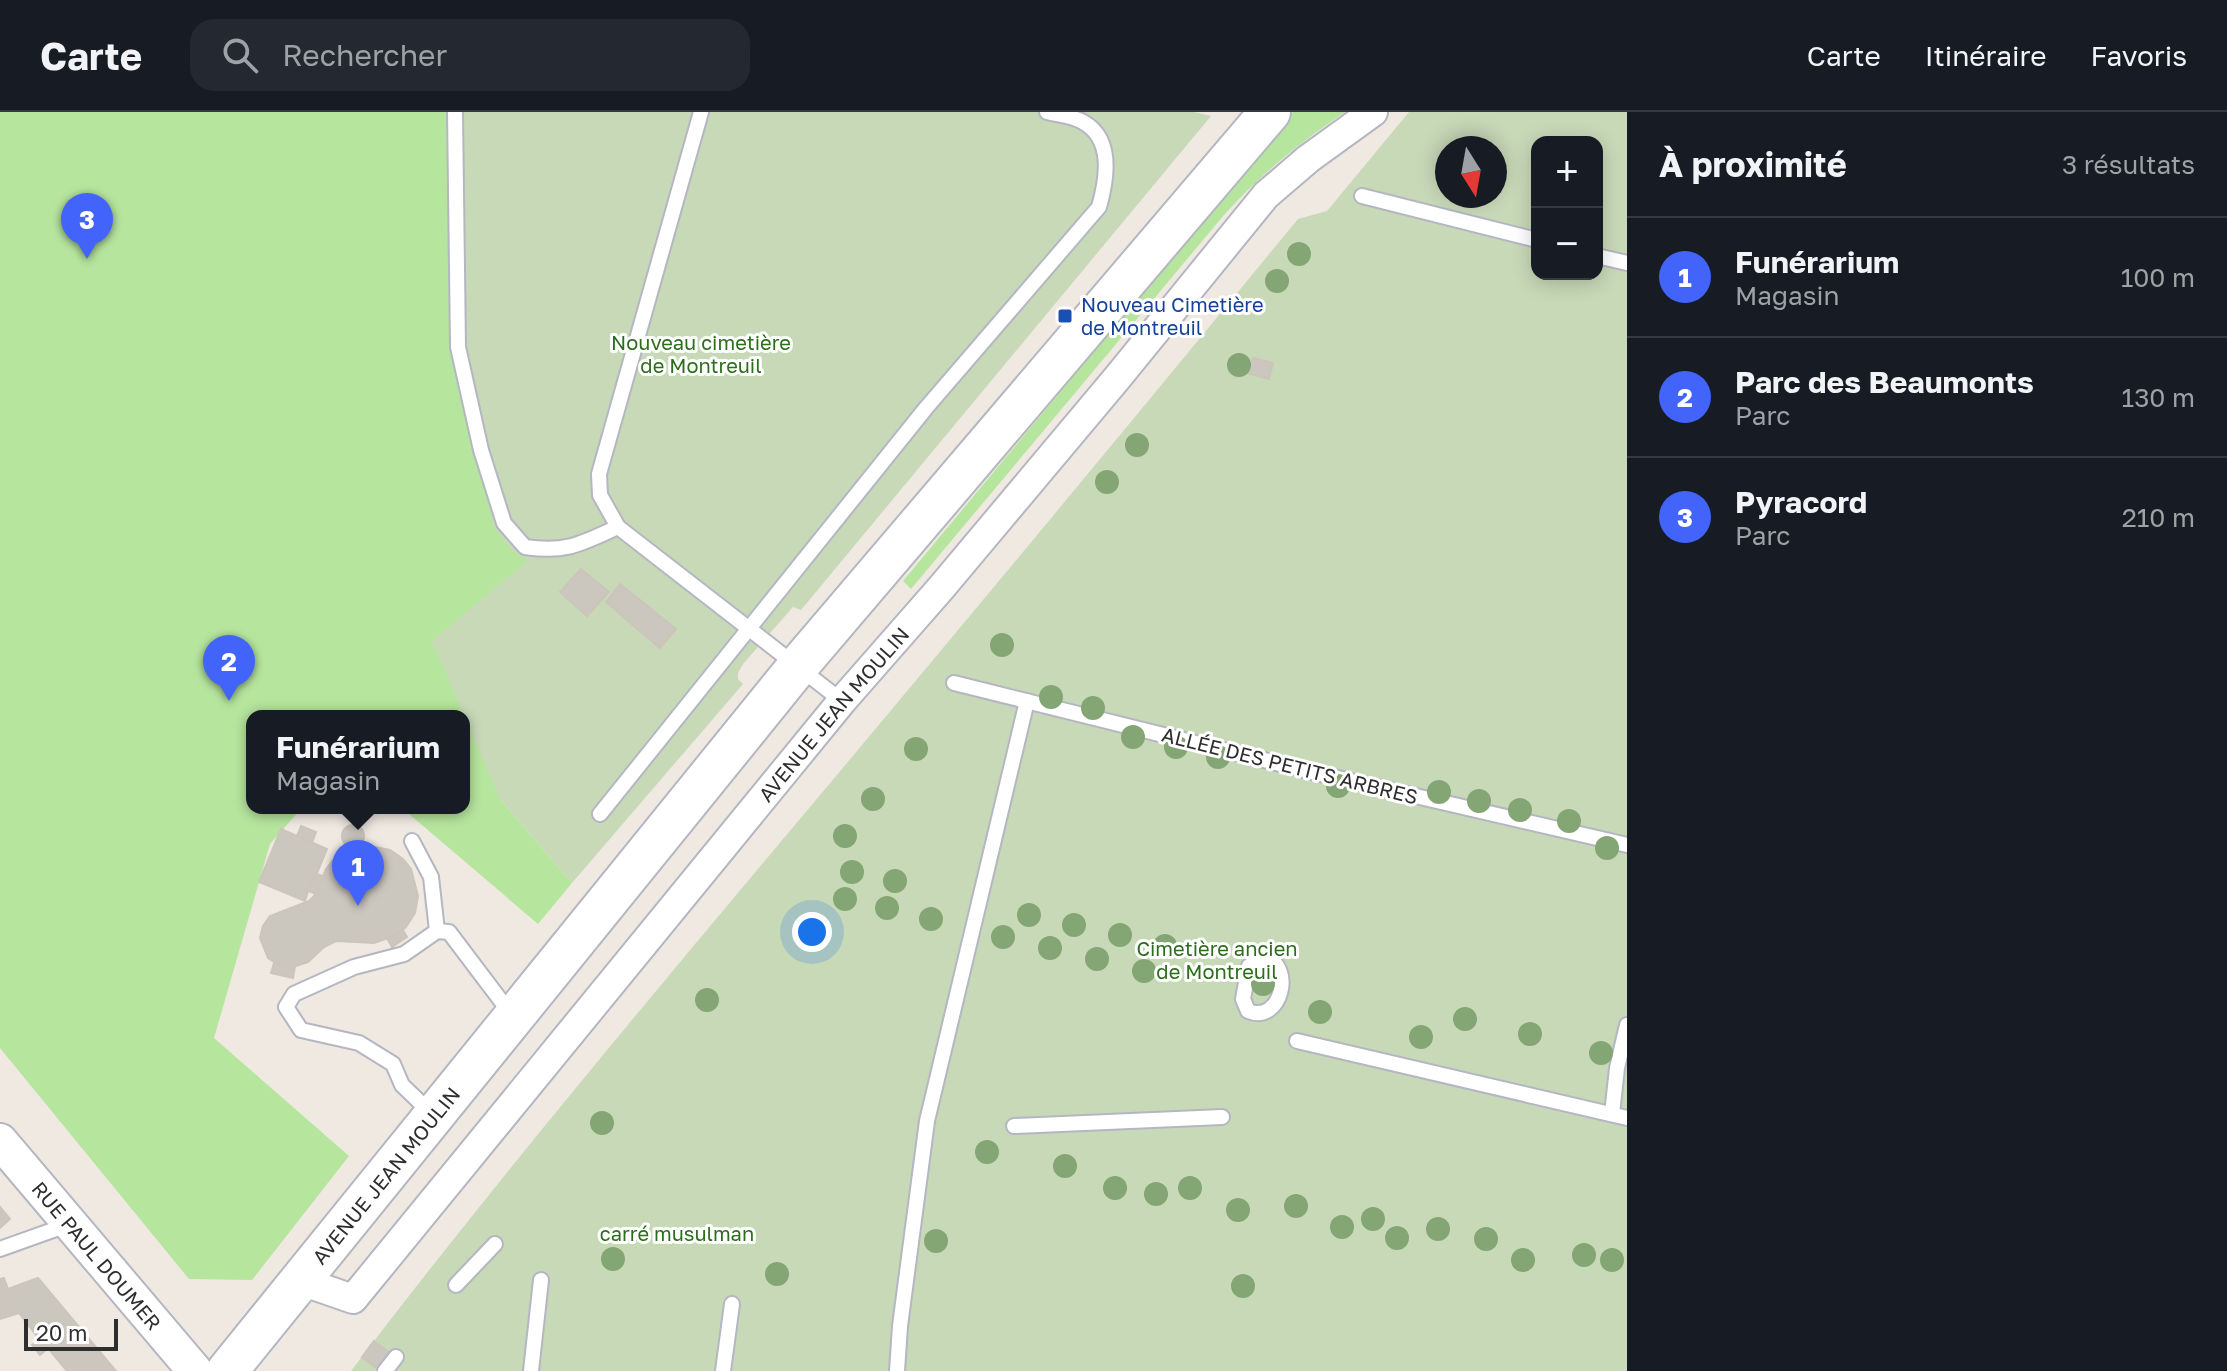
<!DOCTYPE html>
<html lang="fr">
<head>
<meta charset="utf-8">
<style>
	body { margin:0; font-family:"Golos Text",sans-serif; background:#242831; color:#f1f3f6 }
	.controls { position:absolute; right:24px; top:24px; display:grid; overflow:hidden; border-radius:16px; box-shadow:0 4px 20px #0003 }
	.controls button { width:72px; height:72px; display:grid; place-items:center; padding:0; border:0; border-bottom:2px solid #363941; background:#171b24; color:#f1f3f6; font:40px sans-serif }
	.compass { position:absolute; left:1435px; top:24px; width:72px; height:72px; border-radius:50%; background:#171b24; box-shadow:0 4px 20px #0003; rotate:169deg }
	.scale { position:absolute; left:24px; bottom:20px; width:94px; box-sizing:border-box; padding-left:8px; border:4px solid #2e2e2e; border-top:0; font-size:22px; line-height:28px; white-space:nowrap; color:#2e2e2e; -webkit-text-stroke:6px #fff; paint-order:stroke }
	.you { position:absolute; left:812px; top:820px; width:28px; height:28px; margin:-20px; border:6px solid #fff; border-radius:50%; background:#1a73e8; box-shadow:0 0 0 12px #1a73e833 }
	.badge { display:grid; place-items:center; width:52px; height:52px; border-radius:50%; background:#4264fb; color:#fff; font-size:26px; font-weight:700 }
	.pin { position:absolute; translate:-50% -66px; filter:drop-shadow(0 2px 4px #0008) }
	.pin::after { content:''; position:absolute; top:42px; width:28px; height:24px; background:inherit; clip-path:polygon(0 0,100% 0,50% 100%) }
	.popup { position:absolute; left:246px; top:598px; width:224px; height:104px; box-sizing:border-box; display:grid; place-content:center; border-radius:16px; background:#171b24; filter:drop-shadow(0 2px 6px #0005); font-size:26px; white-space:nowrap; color:#9ea1a6 }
	.popup b { font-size:30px; color:#f1f3f6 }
	.popup::after { content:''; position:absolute; left:50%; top:100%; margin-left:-16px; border:16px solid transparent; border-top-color:#171b24 }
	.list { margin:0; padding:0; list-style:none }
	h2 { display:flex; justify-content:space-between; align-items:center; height:104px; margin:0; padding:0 32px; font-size:34px }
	h2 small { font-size:26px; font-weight:400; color:#9ea1a6 }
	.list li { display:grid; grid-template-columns:52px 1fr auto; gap:24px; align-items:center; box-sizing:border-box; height:120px; padding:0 32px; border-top:2px solid #363941 }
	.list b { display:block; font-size:30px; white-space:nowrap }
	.list p { margin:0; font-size:26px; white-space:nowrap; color:#9ea1a6 }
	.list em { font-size:26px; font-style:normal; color:#9ea1a6 }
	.icon { flex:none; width:44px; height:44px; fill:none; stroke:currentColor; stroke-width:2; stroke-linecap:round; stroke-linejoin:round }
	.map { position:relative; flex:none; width:1627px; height:1259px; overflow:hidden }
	header { display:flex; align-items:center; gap:48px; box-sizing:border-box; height:112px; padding:0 40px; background:#171b24; border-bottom:2px solid #363941 }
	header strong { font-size:38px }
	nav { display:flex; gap:44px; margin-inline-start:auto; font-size:28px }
	.search { width:560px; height:72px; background:#242831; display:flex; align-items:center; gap:20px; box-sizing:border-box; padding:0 28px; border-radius:24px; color:#9ea1a6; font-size:30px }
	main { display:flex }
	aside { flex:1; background:#171b24 }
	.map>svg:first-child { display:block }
	.green { fill:#b6e59e }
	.cemetery { fill:#c8d9b8; fill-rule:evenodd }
	.building { fill:#cbc7bf; stroke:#cbc5ba; stroke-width:2 }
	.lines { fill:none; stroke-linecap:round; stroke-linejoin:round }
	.service-casing { stroke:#b4b7c1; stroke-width:18 }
	.minor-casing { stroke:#b4b7c1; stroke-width:32 }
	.tertiary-casing { stroke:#b4b7c1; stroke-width:38 }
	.secondary-casing { stroke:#b4b7c1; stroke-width:44 }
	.service { stroke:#fff; stroke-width:14 }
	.minor { stroke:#fff; stroke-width:28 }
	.tertiary { stroke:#fff; stroke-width:34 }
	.secondary { stroke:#fff; stroke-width:40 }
	.tree { fill:#84a574 }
	.transit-dot { fill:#1a4fb4; stroke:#fff; stroke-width:3 }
	.labels { text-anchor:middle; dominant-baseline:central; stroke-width:6; stroke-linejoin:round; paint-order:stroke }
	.transit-label { font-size:20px; fill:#164399; stroke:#fff; text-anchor:start }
	.park-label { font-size:20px; fill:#2c6e1b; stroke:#fff }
	.street-label { font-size:20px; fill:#2e2e2e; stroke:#fff }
</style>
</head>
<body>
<header>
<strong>Carte</strong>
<div class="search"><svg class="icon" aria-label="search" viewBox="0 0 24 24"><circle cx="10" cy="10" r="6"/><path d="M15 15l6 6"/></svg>Rechercher</div>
<nav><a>Carte</a><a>Itinéraire</a><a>Favoris</a></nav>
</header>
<main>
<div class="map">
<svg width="1627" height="1259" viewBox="0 0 1627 1259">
	<rect width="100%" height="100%" fill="#efe9e1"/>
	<!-- green -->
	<g class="green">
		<polygon points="0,0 446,0 451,245 529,448 500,687 572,771 538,812 402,696 464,696 464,604 252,604 252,696 302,696 270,732 214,926 349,1044 252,1168 189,1167 0,936"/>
		<path d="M1293,0H1345C1299,31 1262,61 1224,103L911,477L903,469Z"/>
	</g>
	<!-- cemetery -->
	<g class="cemetery">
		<polygon points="446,0 1194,0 1211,4 801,498 793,495 743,552 738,561 738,567 743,572 572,771 500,687 432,529 528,448 512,439 495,417 451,245"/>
		<path d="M1409,0H1627V1259H351C498,1066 654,881 810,695C974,500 1136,304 1298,107L1327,99ZM1537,30H1597V162H1537ZM1447,36H1495V84H1447Z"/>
	</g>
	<!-- building -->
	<g class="building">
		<polygon points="1254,246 1273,251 1269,267 1242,260"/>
		<polygon points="581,457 609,480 587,504 560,480"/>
		<polygon points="620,472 676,517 660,536 606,490"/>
		<circle cx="353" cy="724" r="11"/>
		<polygon points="301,714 316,720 312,731 297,724"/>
		<polygon points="281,717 327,737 317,761 314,761 305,789 259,770"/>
		<polygon points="365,733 390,738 403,747 411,757 418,784 415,801 406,815 394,824 374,831 336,829 324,835 308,850 293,855 279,853 268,846 260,826 263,814 270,804 309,789 316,782 326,757 334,747 351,736"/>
		<polygon points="314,761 323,764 316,782 308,779"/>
		<polygon points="403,818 407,825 392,835 388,828"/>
		<polygon points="274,851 283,854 295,854 293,866 271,861"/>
		<polygon points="0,1095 10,1107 0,1116"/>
		<polygon points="4,1166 8,1177 38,1166 116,1259 67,1259 48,1236 40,1243 32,1233 39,1227 19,1201 0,1207 0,1167"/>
		<polygon points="374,1229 390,1241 378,1257 362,1245"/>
	</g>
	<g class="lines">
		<!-- service casing -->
		<g class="service-casing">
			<g id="service">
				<path d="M455,0L458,235L481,338L504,411L525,435C566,441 581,432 618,415"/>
				<polyline points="701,0 599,362 600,383 618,415 842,589"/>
				<polyline points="1362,84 1537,128"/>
				<polyline points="1597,144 1627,151"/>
				<polyline points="954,571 1312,660 1627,733"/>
				<path d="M600,702L926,296L1099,95C1107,67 1114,27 1083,10C1073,4 1058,3 1047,0"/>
				<polyline points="412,729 431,765 437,819"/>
				<path d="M1264,845C1295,852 1282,913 1248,899L1243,887L1249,854Z"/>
				<polyline points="1297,929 1627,1006"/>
				<polyline points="432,1002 402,973 393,952 359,931 301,918 286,895 294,882 354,855 404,842 437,819 449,820 511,902"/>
				<polyline points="1612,1002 1617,956 1627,913"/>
				<polyline points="1014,1014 1222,1005"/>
				<polyline points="0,1137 70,1112"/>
				<polyline points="456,1173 495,1132"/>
				<polyline points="385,1259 396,1245"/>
				<polyline points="531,1259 541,1168"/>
				<polyline points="723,1259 732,1192"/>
				<polyline points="897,1259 900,1214 927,1009 1027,589"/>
			</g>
		</g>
		<!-- minor casing -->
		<g class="minor-casing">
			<g id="minor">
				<path id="s1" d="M301,1169L353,1187L842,589L941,476L1118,265L1266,83L1308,47L1373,0"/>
			</g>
		</g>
		<!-- tertiary casing -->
		<g class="tertiary-casing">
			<g id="tertiary">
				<path id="s2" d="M0,1029L195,1259"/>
			</g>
		</g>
		<!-- secondary casing -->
		<g class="secondary-casing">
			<g id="secondary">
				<path id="s3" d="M227,1259L798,554L1270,0"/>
			</g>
		</g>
		<!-- service -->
		<use href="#service" class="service"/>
		<!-- minor -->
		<use href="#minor" class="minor"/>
		<!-- tertiary -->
		<use href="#tertiary" class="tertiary"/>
		<!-- secondary -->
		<use href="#secondary" class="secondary"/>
	</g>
	<!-- trees -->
	<g class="tree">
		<circle cx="1299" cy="142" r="12"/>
		<circle cx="1277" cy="169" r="12"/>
		<circle cx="1239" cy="253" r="12"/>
		<circle cx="1137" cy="333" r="12"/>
		<circle cx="1107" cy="370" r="12"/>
		<circle cx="1002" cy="533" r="12"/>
		<circle cx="1051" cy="585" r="12"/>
		<circle cx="1093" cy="596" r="12"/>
		<circle cx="1133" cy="625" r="12"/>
		<circle cx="1176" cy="635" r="12"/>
		<circle cx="916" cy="637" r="12"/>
		<circle cx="1218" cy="645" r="12"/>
		<circle cx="1338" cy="674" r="12"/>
		<circle cx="1439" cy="680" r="12"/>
		<circle cx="873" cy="687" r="12"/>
		<circle cx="1479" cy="689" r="12"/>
		<circle cx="1520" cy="698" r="12"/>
		<circle cx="1569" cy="709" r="12"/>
		<circle cx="845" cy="724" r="12"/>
		<circle cx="1607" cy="736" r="12"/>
		<circle cx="852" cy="760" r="12"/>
		<circle cx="895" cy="769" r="12"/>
		<circle cx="845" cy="787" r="12"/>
		<circle cx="887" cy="796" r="12"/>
		<circle cx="1029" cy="803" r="12"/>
		<circle cx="931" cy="807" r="12"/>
		<circle cx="1074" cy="813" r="12"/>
		<circle cx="1120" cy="823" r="12"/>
		<circle cx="1003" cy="825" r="12"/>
		<circle cx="1165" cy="834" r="12"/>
		<circle cx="1050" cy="836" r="12"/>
		<circle cx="1097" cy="847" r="12"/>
		<circle cx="1144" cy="859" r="12"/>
		<circle cx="1263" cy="872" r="12"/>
		<circle cx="707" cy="888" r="12"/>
		<circle cx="1320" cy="900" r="12"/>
		<circle cx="1465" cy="907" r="12"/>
		<circle cx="1530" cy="922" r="12"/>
		<circle cx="1421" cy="925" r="12"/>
		<circle cx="1601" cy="941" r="12"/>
		<circle cx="602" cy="1011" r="12"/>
		<circle cx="987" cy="1040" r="12"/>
		<circle cx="1065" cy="1054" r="12"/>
		<circle cx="1115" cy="1076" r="12"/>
		<circle cx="1190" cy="1076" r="12"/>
		<circle cx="1156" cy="1082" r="12"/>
		<circle cx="1296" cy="1094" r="12"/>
		<circle cx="1238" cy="1098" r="12"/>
		<circle cx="1373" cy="1107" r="12"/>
		<circle cx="1342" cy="1115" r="12"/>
		<circle cx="1438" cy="1117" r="12"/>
		<circle cx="1397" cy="1126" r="12"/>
		<circle cx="1486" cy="1127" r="12"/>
		<circle cx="936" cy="1129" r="12"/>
		<circle cx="1584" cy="1143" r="12"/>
		<circle cx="613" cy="1147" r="12"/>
		<circle cx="1523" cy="1148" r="12"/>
		<circle cx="1612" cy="1148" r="12"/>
		<circle cx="777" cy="1162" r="12"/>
		<circle cx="1243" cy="1174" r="12"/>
	</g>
	<!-- markers -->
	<rect class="transit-dot" x="1057" y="196" width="16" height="16" rx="4"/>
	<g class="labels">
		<!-- transit labels -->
		<g class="transit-label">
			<text x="1081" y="192">Nouveau Cimetière<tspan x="1081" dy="23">de Montreuil</tspan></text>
		</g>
		<!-- park labels -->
		<g class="park-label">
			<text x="701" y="230">Nouveau cimetière<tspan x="701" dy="23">de Montreuil</tspan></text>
			<text x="1217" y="836">Cimetière ancien<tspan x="1217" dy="23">de Montreuil</tspan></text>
			<text x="677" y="1121">carré musulman</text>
		</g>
		<!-- street labels -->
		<g class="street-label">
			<text stroke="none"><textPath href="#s1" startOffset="812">AVENUE JEAN MOULIN</textPath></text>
			<text transform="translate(1290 653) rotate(14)">ALLÉE DES PETITS ARBRES</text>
			<text stroke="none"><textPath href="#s3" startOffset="252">AVENUE JEAN MOULIN</textPath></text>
			<text stroke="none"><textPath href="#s2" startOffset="150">RUE PAUL DOUMER</textPath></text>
		</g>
	</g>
</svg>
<div class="controls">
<button>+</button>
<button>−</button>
</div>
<svg class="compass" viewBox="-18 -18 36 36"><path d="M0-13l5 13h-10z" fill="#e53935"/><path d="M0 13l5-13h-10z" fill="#9ea1a6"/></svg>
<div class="scale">20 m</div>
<div class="you"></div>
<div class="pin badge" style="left:358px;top:794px">1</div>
<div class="popup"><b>Funérarium</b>Magasin</div>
<div class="pin badge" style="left:229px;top:589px">2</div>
<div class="pin badge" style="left:87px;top:147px">3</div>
</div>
<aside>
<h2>À proximité<small>3 résultats</small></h2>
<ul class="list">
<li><span class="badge">1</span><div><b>Funérarium</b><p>Magasin</p></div><em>100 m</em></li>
<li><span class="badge">2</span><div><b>Parc des Beaumonts</b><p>Parc</p></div><em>130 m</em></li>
<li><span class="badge">3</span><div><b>Pyracord</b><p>Parc</p></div><em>210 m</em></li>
</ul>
</aside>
</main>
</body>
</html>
